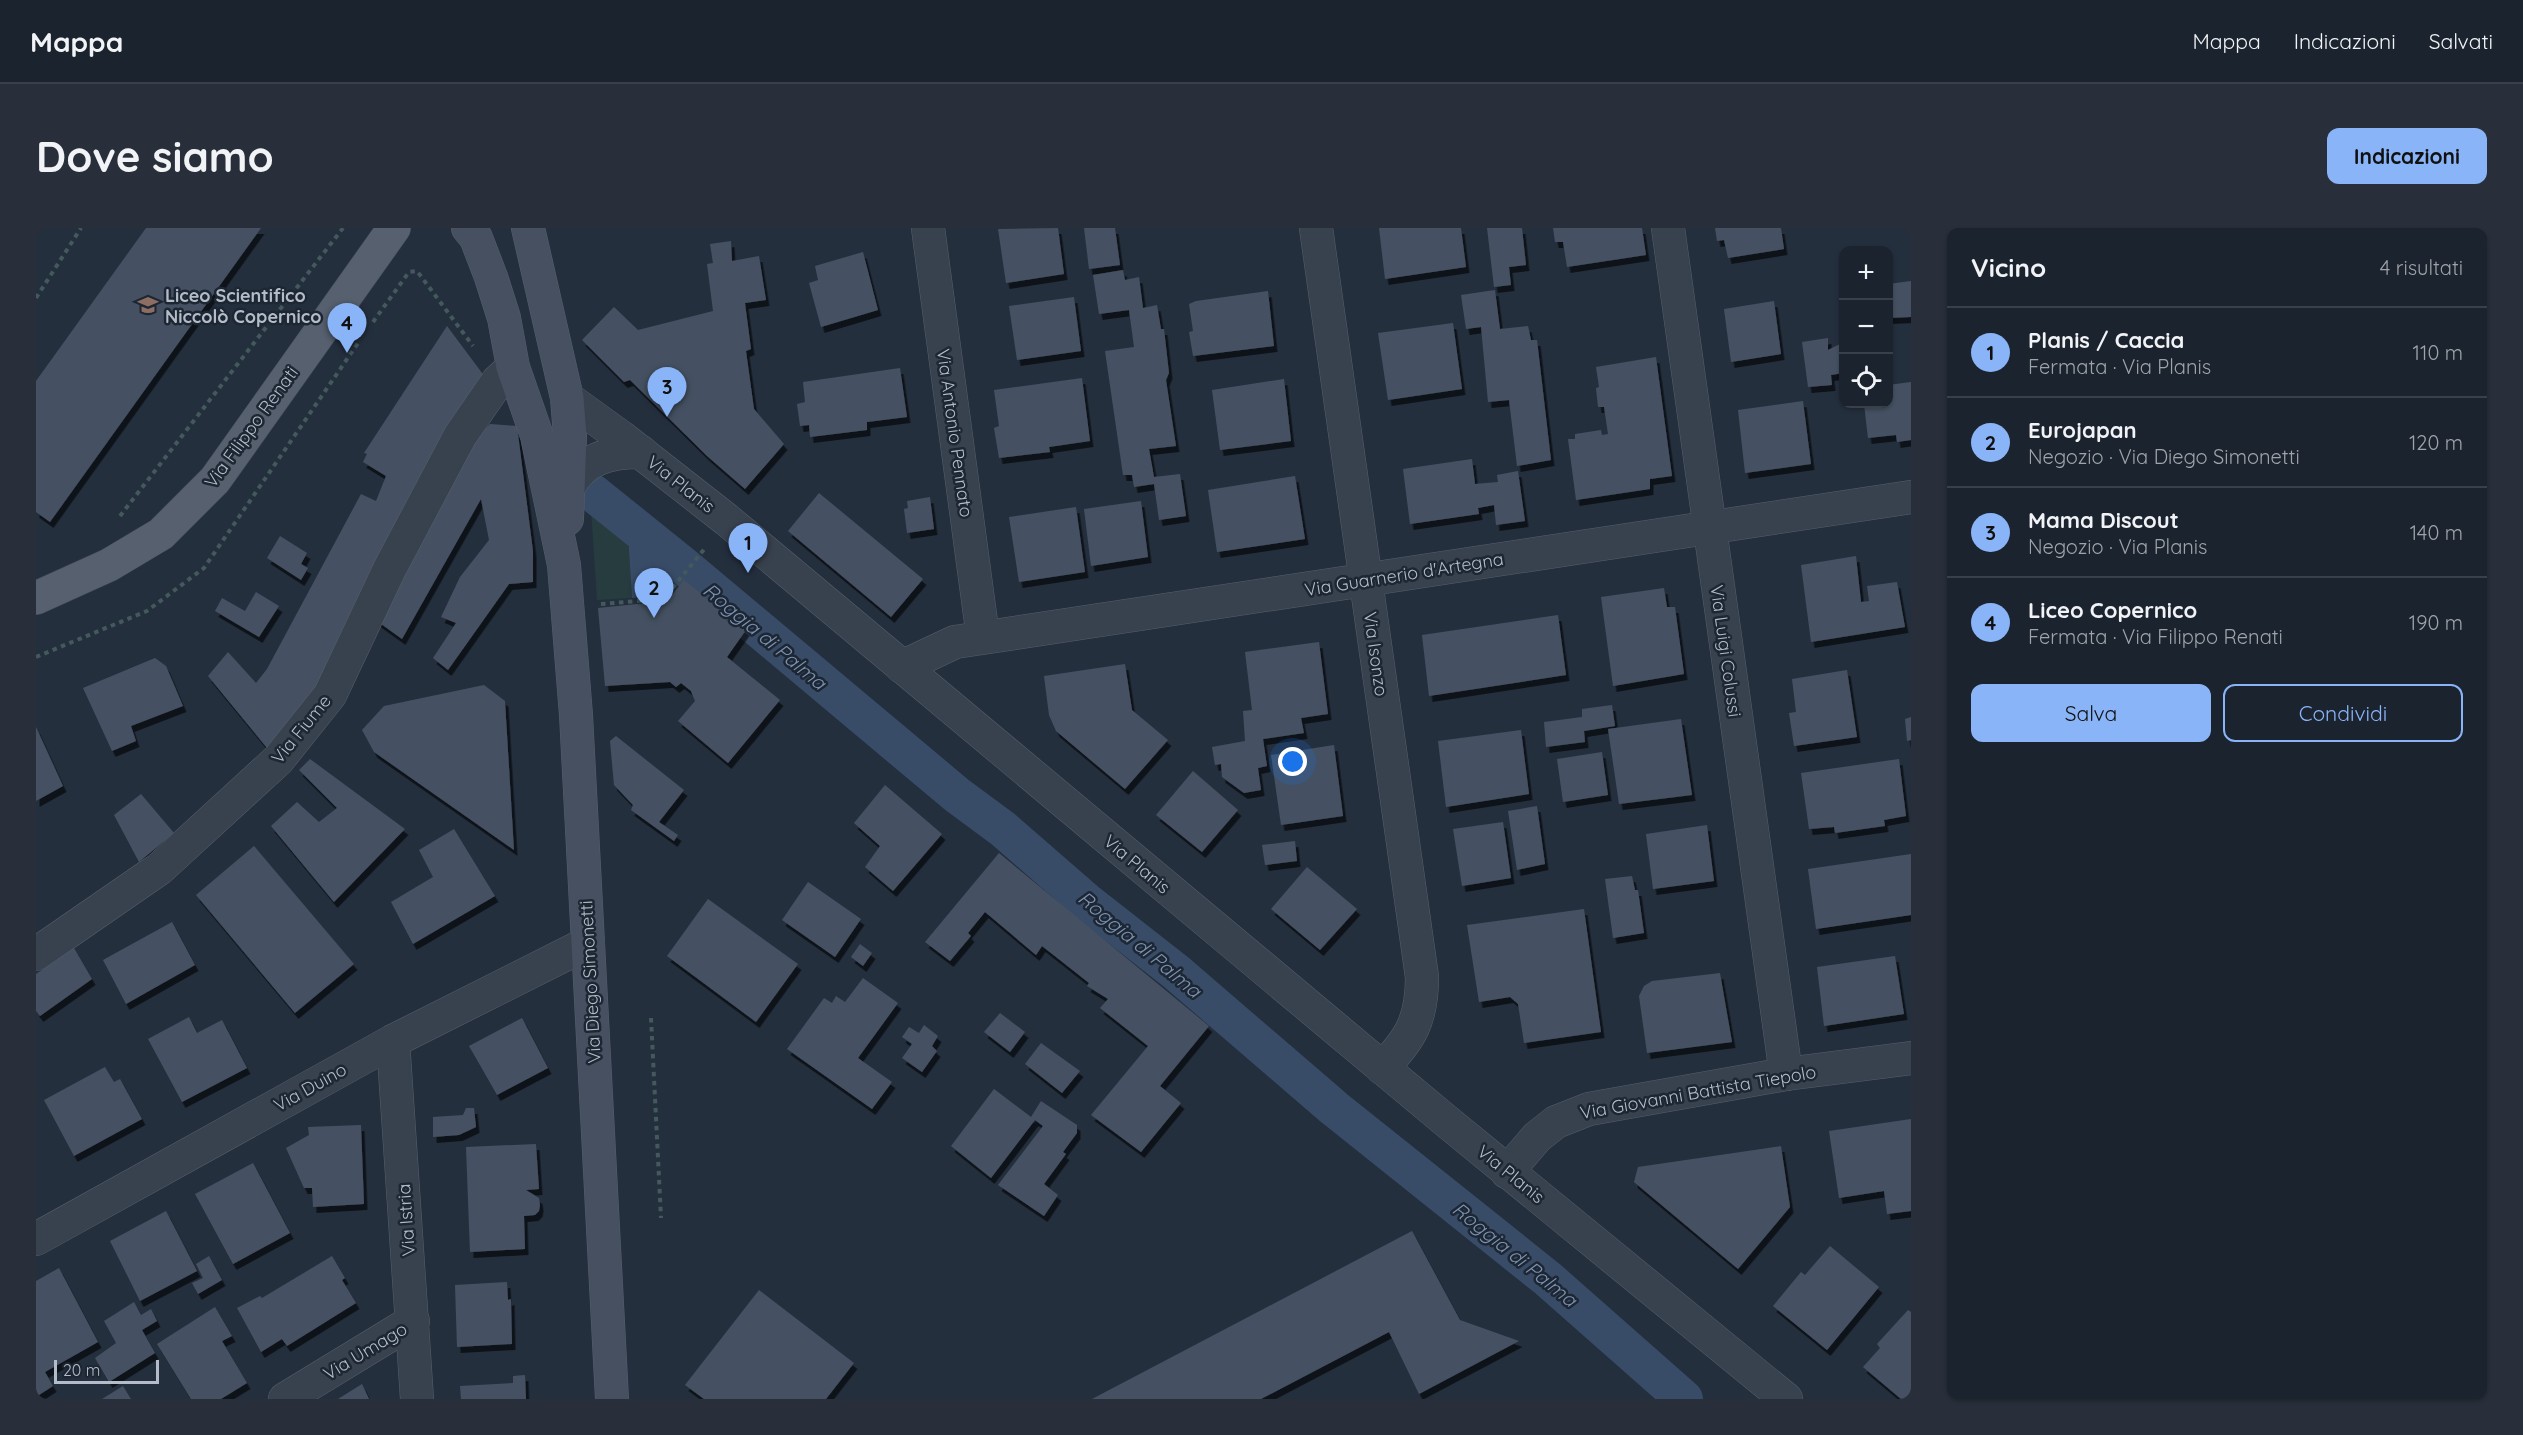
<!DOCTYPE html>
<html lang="it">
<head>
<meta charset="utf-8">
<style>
	body { margin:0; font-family:Quicksand,sans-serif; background:#282f3a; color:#f1f3f6 }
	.controls { position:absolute; right:18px; top:18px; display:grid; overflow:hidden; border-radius:12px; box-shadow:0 2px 4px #0004 }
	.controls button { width:54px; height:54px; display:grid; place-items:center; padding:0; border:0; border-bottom:2px solid #39404a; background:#1b232e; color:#f1f3f6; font:30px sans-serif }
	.scale { position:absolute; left:18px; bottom:15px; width:105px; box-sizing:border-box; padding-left:6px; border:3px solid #b4bcc9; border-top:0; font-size:16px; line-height:21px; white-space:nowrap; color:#b4bcc9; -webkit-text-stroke:4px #1d2633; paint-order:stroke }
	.you { position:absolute; left:1257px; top:534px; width:21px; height:21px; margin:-15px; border:4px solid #fff; border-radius:50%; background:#1a73e8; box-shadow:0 0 0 9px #1a73e833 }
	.badge { display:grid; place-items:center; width:39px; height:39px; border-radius:50%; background:#8ab4f8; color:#111; font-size:20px; font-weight:700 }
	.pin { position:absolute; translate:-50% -50px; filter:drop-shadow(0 2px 3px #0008) }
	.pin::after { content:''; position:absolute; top:32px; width:21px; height:18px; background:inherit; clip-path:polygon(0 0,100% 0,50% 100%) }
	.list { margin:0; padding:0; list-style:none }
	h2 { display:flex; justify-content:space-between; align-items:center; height:78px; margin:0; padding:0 24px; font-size:26px }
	h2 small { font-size:20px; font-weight:400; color:#a0a4aa }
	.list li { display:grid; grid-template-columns:39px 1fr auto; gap:18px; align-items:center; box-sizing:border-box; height:90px; padding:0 24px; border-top:2px solid #39404a }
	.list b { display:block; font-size:22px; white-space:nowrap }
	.list p { margin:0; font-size:20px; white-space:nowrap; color:#a0a4aa }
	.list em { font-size:20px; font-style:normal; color:#a0a4aa }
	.actions { display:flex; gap:12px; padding:18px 24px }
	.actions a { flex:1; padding:14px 0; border:2px solid #8ab4f8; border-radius:12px; text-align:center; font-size:21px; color:#8ab4f8 }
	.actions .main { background:#8ab4f8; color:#111 }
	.icon { flex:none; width:33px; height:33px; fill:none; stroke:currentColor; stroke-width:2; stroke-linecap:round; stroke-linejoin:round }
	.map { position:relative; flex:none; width:1875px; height:1171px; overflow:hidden; border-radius:12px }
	header { display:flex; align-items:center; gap:36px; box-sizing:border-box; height:84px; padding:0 30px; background:#1b232e; border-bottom:2px solid #39404a }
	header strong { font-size:28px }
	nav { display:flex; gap:33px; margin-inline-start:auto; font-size:21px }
	.intro { display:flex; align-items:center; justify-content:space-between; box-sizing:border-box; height:144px; padding:0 36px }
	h1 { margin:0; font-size:42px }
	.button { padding:15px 27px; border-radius:12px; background:#8ab4f8; color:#111; font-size:21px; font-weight:700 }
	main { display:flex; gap:36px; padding:0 36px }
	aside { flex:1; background:#1b232e; border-radius:12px; box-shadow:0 2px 4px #0004 }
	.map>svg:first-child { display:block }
	.green { fill:#263c3f }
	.water { fill:#394c67 }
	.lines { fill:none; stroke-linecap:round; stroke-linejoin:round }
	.canal { stroke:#394c67; stroke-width:38 }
	.building { fill:#455162; filter:url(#shadow) }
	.minor-casing { stroke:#565f6c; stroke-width:34 }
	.tertiary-casing { stroke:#565f6c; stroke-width:34 }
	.secondary-casing { stroke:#565f6c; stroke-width:34 }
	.primary-casing { stroke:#414a57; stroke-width:34 }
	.path { stroke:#44595c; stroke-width:4; stroke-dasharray:4.5 4.5; stroke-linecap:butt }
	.minor { stroke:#38414e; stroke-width:33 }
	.tertiary { stroke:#38414e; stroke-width:33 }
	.secondary { stroke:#465061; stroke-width:33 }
	.primary { stroke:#56606e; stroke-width:33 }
	.labels { text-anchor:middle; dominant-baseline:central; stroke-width:5; stroke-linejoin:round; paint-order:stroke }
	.poi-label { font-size:18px; font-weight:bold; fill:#b4bcc9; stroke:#1d2633; text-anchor:start }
	.street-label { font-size:18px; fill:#b4bcc9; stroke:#1d2633 }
	.water-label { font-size:20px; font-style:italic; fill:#7c92b1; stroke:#1d2633 }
</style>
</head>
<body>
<header>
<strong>Mappa</strong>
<nav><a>Mappa</a><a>Indicazioni</a><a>Salvati</a></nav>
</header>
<div class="intro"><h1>Dove siamo</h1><a class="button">Indicazioni</a></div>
<main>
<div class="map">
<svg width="1875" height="1171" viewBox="0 0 1875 1171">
	<defs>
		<filter id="shadow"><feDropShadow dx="3.5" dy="6" stdDeviation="0" flood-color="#0009"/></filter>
	</defs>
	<rect width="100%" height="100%" fill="#242f3e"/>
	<!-- green -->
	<polygon class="green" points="555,281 592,308 596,370 561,372"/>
	<!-- water -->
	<polygon class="water" points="591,292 649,339 626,368 596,370"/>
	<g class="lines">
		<!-- canal -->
		<polyline class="canal" points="557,265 649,339 921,567 967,601 1052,675 1140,744 1298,880 1512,1051 1648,1171"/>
	</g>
	<!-- building -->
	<g class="building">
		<polygon points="110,0 225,0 14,294 0,284 0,153"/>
		<polygon points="1022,0 1028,46 970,55 962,1"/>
		<polygon points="1048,0 1079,0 1084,37 1053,41"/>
		<polygon points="1343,0 1425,0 1430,39 1349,51"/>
		<polygon points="1451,0 1486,0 1490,37 1473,39 1475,57 1458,59"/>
		<polygon points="1517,0 1606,0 1610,27 1531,39 1527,14 1519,14"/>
		<polygon points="1679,0 1745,0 1748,21 1692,30 1688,12 1681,13"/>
		<polygon points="695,13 696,33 723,28 730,72 709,75 715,121 710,123 718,181 748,216 709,261 671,228 594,152 588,154 546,112 578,79 602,102 677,83 671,36 677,35 674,16"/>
		<polygon points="827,24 842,82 785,99 773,55 782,52 779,38"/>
		<polygon points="1087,42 1089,52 1103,49 1107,80 1121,77 1125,101 1128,101 1133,145 1130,152 1140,218 1113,221 1118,249 1144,246 1150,288 1123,292 1118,256 1098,259 1096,247 1087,247 1069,123 1098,119 1093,82 1063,86 1057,47"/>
		<polygon points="1875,53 1875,89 1852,90 1852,56"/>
		<polygon points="1459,62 1464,101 1492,98 1495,112 1501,112 1515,232 1481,238 1473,172 1452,174 1445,99 1430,101 1425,67"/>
		<polygon points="1232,63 1238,118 1157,128 1153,104 1157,103 1153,76 1160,73"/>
		<polygon points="1038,69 1045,123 981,132 973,78"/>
		<polygon points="1738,73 1745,126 1695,134 1688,81"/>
		<polygon points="1417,95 1426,161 1352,172 1342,105"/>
		<polygon points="411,98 449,149 273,475 231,520 172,448 192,424 220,455 231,441 325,266 340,273 350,248 327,234 331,226 328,225"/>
		<polygon points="1792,110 1792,122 1808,114 1808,145 1795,147 1796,157 1772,159 1766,114"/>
		<polygon points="1620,129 1636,248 1614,251 1614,261 1540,272 1532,211 1539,211 1539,206 1565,202 1566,207 1572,206 1568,179 1562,179 1560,160 1563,159 1560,139"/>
		<polygon points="864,140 871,189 831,194 831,202 774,209 773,197 764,198 761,176 769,174 767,154"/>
		<polygon points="1046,150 1054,213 1013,219 1014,224 963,230 958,200 963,198 958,162"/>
		<polygon points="1248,151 1255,213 1184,222 1176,162"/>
		<polygon points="1875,154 1875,212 1861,214 1860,207 1832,210 1828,176 1852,176 1852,157"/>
		<polygon points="1767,173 1775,236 1709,245 1702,182"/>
		<polygon points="454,196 481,198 497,323 497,354 473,356 412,442 397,430 420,395 405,389 424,349 453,312 445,271 366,411 334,388 420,230"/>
		<polygon points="1436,231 1439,256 1462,254 1461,247 1482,243 1489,293 1460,297 1458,277 1442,280 1443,286 1374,296 1367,241"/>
		<polygon points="1259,248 1269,311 1181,324 1172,262"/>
		<polygon points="783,265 887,351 855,389 752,303"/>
		<polygon points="894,269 898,301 871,305 868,281 872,280 871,273"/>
		<polygon points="1105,273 1112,329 1055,338 1048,281"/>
		<polygon points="1040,279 1049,344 983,354 973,289"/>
		<polygon points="244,308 271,325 265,336 272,340 265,352 231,330"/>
		<polygon points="1820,328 1825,374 1833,373 1831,358 1861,354 1869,399 1775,414 1765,337"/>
		<polygon points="648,352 710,402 691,429 744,472 692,535 642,493 659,473 655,463 645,455 640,459 634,454 569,458 562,380 631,373"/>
		<polygon points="1628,360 1631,379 1639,379 1648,446 1577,458 1565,369"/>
		<polygon points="220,364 243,378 223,409 179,383 186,370 209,383"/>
		<polygon points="1522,387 1530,447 1393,468 1386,407"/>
		<polygon points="1283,414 1292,486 1265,490 1268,505 1227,511 1231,538 1222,540 1225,562 1208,565 1186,549 1185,536 1179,537 1176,519 1209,513 1207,483 1216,482 1209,424"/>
		<polygon points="119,430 130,438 147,478 95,498 100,513 76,523 47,460"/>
		<polygon points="1089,436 1096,482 1132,512 1089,561 1020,503 1013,487 1008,448"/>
		<polygon points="1811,442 1821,509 1758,518 1753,485 1760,484 1756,451"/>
		<polygon points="448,457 469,473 478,622 338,524 326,502 348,478"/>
		<polygon points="1576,477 1579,498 1548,503 1549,514 1510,519 1508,494 1546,489 1546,481"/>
		<polygon points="1875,489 1875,512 1871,513 1869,491"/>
		<polygon points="1645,491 1656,567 1583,576 1572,501"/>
		<polygon points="0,499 27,558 0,573"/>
		<polygon points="1485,502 1493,566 1410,579 1402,513"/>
		<polygon points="580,508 648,562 623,594 642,607 638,613 595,582 597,577 578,557 574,513"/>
		<polygon points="1298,517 1307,588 1245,597 1235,527"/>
		<polygon points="1566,524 1572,567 1527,574 1521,531"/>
		<polygon points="274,531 369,601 298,674 235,598 261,574 283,594 301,580 263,542"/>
		<polygon points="1863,531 1870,588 1848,592 1849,598 1799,605 1798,599 1773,601 1765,545"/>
		<polygon points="1157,543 1202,582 1166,624 1120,587"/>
		<polygon points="849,557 906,606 857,663 829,639 844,618 818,595"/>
		<polygon points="105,566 138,605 103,634 78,587"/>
		<polygon points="1501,578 1509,636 1481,642 1472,583"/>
		<polygon points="1467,594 1475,650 1426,658 1417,601"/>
		<polygon points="1671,597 1678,653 1617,661 1610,606"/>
		<polygon points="418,601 459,668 377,716 355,674 397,649 383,622"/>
		<polygon points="1259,613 1261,633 1229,637 1226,617"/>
		<polygon points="218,618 318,736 259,785 160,667"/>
		<polygon points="963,625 1173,798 1124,858 1145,875 1105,924 1055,887 1112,818 1064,780 1072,771 1051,758 1053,755 1006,718 1000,727 949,684 932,705 935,708 914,733 889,714"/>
		<polygon points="1875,626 1875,687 1780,701 1772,641"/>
		<polygon points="1271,639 1321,681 1284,722 1235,681"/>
		<polygon points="1596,648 1599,662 1602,662 1608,705 1577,710 1569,651"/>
		<polygon points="772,654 825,691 799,729 746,692"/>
		<polygon points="672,671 762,736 720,794 631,728"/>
		<polygon points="1548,681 1565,804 1488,815 1482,776 1474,769 1443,774 1431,697"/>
		<polygon points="136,694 159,737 90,776 67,732"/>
		<polygon points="824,716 836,725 827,738 815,729"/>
		<polygon points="38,720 56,751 4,788 0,783 0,746"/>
		<polygon points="1859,728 1868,786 1788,798 1781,739"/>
		<polygon points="1684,745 1696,814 1611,825 1603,768 1608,758 1616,753"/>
		<polygon points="827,750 862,775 822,830 856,854 836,881 751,821 788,770 796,775 800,768 809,774"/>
		<polygon points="964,785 989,804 974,824 948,804"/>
		<polygon points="153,789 161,805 186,792 211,840 146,874 112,811"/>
		<polygon points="486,790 512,840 461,867 433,818"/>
		<polygon points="888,797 902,808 896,818 901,823 886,844 866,830 876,816 866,809 873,799 883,805"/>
		<polygon points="1005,815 1044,843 1026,865 989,836"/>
		<polygon points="69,839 78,854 84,851 106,891 38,928 8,872"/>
		<polygon points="958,861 995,889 1005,873 1041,897 1041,905 1027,924 1030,926 1008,956 1022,967 1008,988 962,957 1007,898 999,892 955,950 915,918"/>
		<polygon points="430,880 438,880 440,899 423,907 397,909 397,889 427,887"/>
		<polygon points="1875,891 1875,983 1851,986 1848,963 1803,970 1793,903"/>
		<polygon points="325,897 328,976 277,979 276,960 268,960 250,920 273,907 272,899"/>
		<polygon points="500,916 503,961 490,962 503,970 504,977 503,983 499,987 488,988 489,1021 434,1024 430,919"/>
		<polygon points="1745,918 1754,979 1702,1041 1598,954 1602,939"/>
		<polygon points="217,935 254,1005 197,1036 159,966"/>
		<polygon points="130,983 161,1043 104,1073 74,1013"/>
		<polygon points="1376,1003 1424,1092 1483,1113 1383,1166 1353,1104 1225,1171 1056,1171"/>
		<polygon points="1794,1018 1843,1059 1791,1122 1737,1078 1765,1044 1769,1047"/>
		<polygon points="173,1028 186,1052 162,1066 156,1055 167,1050 160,1036"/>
		<polygon points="296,1028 309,1050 306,1052 320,1075 251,1118 246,1111 225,1124 201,1080 224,1068 226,1070"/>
		<polygon points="23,1040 62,1114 9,1144 17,1158 0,1169 0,1053"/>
		<polygon points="471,1054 472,1072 475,1071 476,1116 421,1119 419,1057"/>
		<polygon points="723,1062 818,1135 790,1171 668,1171 649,1157"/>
		<polygon points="98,1074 105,1087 115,1081 121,1093 106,1102 119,1125 73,1154 59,1130 80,1115 68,1093"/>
		<polygon points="179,1079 196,1108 186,1113 211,1155 185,1171 155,1171 121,1116"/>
		<polygon points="1872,1082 1875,1084 1875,1171 1865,1171 1827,1139 1844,1120 1841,1116"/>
		<polygon points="489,1147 490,1171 425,1171 424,1158 477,1155 477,1148"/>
		<polygon points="326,1156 333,1171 302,1171"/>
		<polygon points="87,1158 95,1171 66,1171"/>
	</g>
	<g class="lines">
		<!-- minor casing -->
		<g class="minor-casing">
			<g id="minor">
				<polyline points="892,0 947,409"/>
				<path d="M1280,0L1386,749C1386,791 1375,811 1346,840"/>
				<polyline points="1632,0 1750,846"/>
				<polyline points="866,439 919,414 1875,269"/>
				<polyline points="0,726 123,641 242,532 294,467 353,342 424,208 462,153 477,139"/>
				<polyline points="357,813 381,1171"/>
				<polyline points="1471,944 1501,909 1520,894 1553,881 1750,846 1875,830"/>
				<polyline points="0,1011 357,813 552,715"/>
				<polyline points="249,1171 377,1093"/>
			</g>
		</g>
		<!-- tertiary casing -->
		<g class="tertiary-casing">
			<g id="tertiary">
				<polyline points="531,170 585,209 691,292 1409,892 1750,1171"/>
				<path d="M532,260C547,230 574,224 605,224"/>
			</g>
		</g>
		<!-- secondary casing -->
		<g class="secondary-casing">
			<g id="secondary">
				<polyline points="432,0 440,10 455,49 468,90 477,139 501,208 528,337 540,487 576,1171"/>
				<polyline points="492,0 531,170 534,208 531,291"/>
			</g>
		</g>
		<!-- primary casing -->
		<g class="primary-casing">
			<polyline id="primary" points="0,370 73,337 125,306 179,252 358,0"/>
		</g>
		<!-- path -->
		<g class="path">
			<polyline points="0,70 45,0"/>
			<polyline points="337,94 373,44 381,43 437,118"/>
			<polyline points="84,288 307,0"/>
			<polyline points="625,374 670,319"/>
			<polyline points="565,376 626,371"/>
			<polyline points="0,429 111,383 168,340 322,115"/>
			<polyline points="615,790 625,990"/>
		</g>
		<!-- minor -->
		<use href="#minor" class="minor"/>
		<!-- tertiary -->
		<use href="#tertiary" class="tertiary"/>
		<!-- secondary -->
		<use href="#secondary" class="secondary"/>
		<!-- primary -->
		<use href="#primary" class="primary"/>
	</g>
	<!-- icons -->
	<defs>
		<g id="school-bare" transform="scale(1.62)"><path d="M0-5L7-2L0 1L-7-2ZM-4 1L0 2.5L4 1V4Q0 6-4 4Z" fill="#8d6e63" stroke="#1d2633" stroke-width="2.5" paint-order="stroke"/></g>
	</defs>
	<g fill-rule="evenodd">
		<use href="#school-bare" x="112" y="77"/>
	</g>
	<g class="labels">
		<!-- poi labels -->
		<g class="poi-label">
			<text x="129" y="67">Liceo Scientifico<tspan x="129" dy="21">Niccolò Copernico</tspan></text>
		</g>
		<!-- street labels -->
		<g class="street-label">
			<text transform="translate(215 199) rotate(-54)">Via Filippo Renati</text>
			<text transform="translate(919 205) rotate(82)">Via Antonio Pennato</text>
			<text transform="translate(645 256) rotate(38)">Via Planis</text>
			<text transform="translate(1368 346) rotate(-9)">Via Guarnerio d'Artegna</text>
			<text transform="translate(1690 423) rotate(82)">Via Luigi Colussi</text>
			<text transform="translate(1340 426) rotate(82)">Via Isonzo</text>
			<text transform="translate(265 501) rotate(-51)">Via Fiume</text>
			<text transform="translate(1101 636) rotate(40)">Via Planis</text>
			<text transform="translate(554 754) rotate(-93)">Via Diego Simonetti</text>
			<text transform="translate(274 859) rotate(-29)">Via Duino</text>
			<text transform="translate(1662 864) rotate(-10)">Via Giovanni Battista Tiepolo</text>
			<text transform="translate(1475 946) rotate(39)">Via Planis</text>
			<text transform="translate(370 992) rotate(-94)">Via Istria</text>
			<text transform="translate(329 1123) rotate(-31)">Via Umago</text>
		</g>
		<!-- water labels -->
		<g class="water-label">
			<text transform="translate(729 408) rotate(40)">Roggia di Palma</text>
			<text transform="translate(1104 716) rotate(40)">Roggia di Palma</text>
			<text transform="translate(1479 1026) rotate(39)">Roggia di Palma</text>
		</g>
	</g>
</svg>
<div class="controls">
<button>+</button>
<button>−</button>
<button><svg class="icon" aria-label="locate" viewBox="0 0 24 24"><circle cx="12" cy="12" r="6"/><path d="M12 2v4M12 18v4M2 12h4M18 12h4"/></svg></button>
</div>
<div class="scale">20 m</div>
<div class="you"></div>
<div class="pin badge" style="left:712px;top:345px">1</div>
<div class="pin badge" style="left:618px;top:390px">2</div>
<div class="pin badge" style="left:631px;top:189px">3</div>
<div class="pin badge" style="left:311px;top:125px">4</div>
</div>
<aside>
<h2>Vicino<small>4 risultati</small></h2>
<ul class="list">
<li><span class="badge">1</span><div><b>Planis / Caccia</b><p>Fermata · Via Planis</p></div><em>110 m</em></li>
<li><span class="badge">2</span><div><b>Eurojapan</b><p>Negozio · Via Diego Simonetti</p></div><em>120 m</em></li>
<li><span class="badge">3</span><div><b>Mama Discout</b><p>Negozio · Via Planis</p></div><em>140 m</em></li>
<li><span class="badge">4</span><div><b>Liceo Copernico</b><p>Fermata · Via Filippo Renati</p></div><em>190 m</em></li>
</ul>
<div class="actions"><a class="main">Salva</a><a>Condividi</a></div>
</aside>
</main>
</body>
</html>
